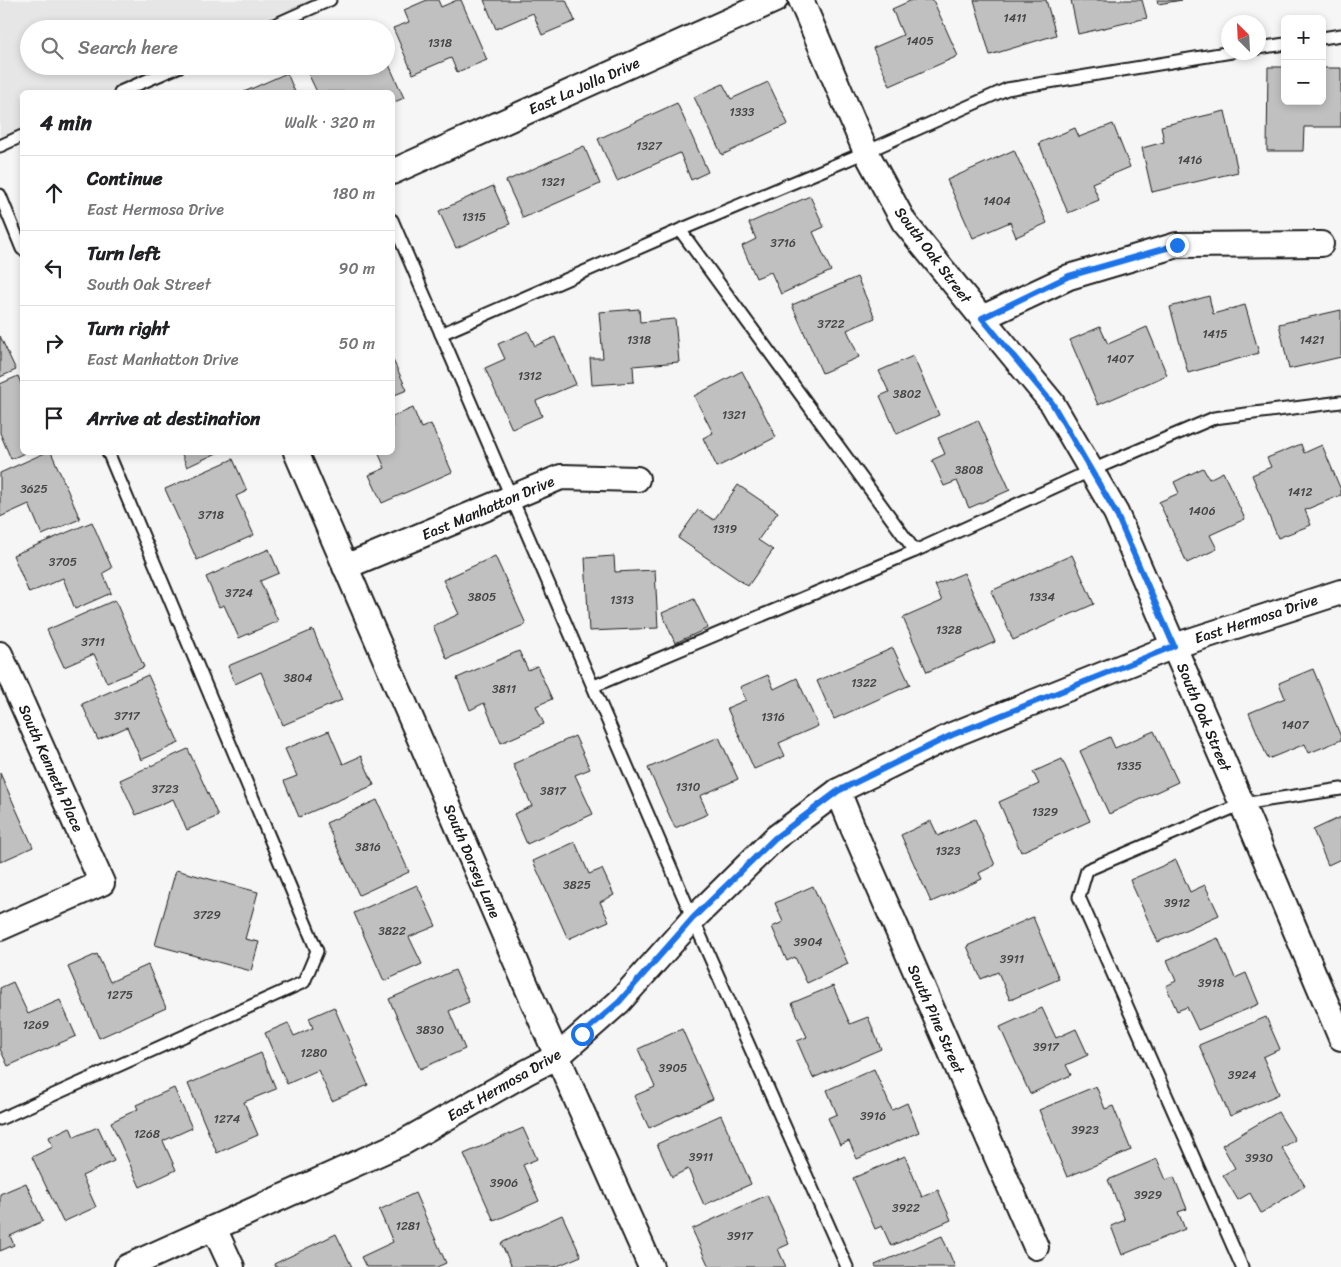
<!DOCTYPE html>
<html lang="en">
<head>
<meta charset="utf-8">
<style>
	body { margin:0; font-family:Sriracha,sans-serif; background:#f6f6f6; color:#202124 }
	.controls { position:absolute; right:15px; top:15px; display:grid; overflow:hidden; border-radius:8px; box-shadow:0 2px 8px #0003 }
	.controls button { width:45px; height:45px; display:grid; place-items:center; padding:0; border:0; border-bottom:1px solid #e0e0e0; background:#fff; color:#202124; font:25px sans-serif }
	.compass { position:absolute; left:1221px; top:15px; width:45px; height:45px; border-radius:50%; background:#fff; box-shadow:0 2px 8px #0003; rotate:336deg }
	.stop { position:absolute; width:15px; height:15px; margin:-11px; border:4px solid #1a73e8; border-radius:50%; background:#fff }
	.stop.end { background:#1a73e8; border-color:#fff; box-shadow:0 1px 5px #0008 }
	.list { margin:0; padding:0; list-style:none }
	h2 { display:flex; justify-content:space-between; align-items:center; height:65px; margin:0; padding:0 20px; font-size:21px }
	h2 small { font-size:16px; font-weight:400; color:#757577 }
	.list li { display:grid; grid-template-columns:32px 1fr auto; gap:15px; align-items:center; box-sizing:border-box; height:75px; padding:0 20px; border-top:1px solid #e0e0e0 }
	.list b { display:block; font-size:19px; white-space:nowrap }
	.list p { margin:0; font-size:16px; white-space:nowrap; color:#757577 }
	.list em { font-size:16px; font-style:normal; color:#757577 }
	.icon { flex:none; width:28px; height:28px; fill:none; stroke:currentColor; stroke-width:2; stroke-linecap:round; stroke-linejoin:round }
	.map { position:relative; flex:none; width:1341px; height:1267px; overflow:hidden }
	.search { position:absolute; background:#fff; box-shadow:0 2px 8px #0003; left:20px; top:20px; width:375px; height:55px; display:flex; align-items:center; gap:12px; box-sizing:border-box; padding:0 18px; border-radius:28px; color:#757577; font-size:19px }
	.panel { position:absolute; background:#fff; box-shadow:0 2px 8px #0003; left:20px; top:90px; width:375px; height:365px; border-radius:8px }
	.map>svg:first-child { display:block }
	.built { fill:#e6e6e6 }
	.building { fill:#c0c0c0; stroke:#1c1c1c }
	.lines { fill:none; stroke-linecap:round; stroke-linejoin:round }
	.lane-casing { stroke:#1c1c1c; stroke-width:15 }
	.street-casing { stroke:#1c1c1c; stroke-width:28 }
	.lane { stroke:#fff; stroke-width:11 }
	.street { stroke:#fff; stroke-width:24 }
	.route { stroke:#1a73e8; stroke-width:6 }
	.labels { text-anchor:middle; dominant-baseline:central; stroke-width:4.5; stroke-linejoin:round; paint-order:stroke }
	.number-label { font-size:12px; fill:#454545 }
	.street-label { font-size:15px; fill:#1c1c1c; stroke:#fff }
</style>
</head>
<body>
<div class="map">
<svg width="1341" height="1267" viewBox="0 0 1341 1267">
	<rect width="100%" height="100%" fill="#f6f6f6"/>
	<filter id="ink" filterUnits="userSpaceOnUse"><feTurbulence type="fractalNoise" baseFrequency=".02" numOctaves="2"/><feDisplacementMap in="SourceGraphic" scale="10" xChannelSelector="R" yChannelSelector="G"/><feConvolveMatrix kernelMatrix="1 2 1 2 8 2 1 2 1" color-interpolation-filters="sRGB"/></filter>
	<g filter="url(#ink)">
		<!-- built -->
		<polygon class="built" points="0,0 330,0 265,29 29,29 29,66 180,66 120,92 22,92 22,136 0,146"/>
		<!-- building -->
		<g class="building">
			<polygon points="427,0 438,0 441,7 457,0 461,0 487,60 457,72 451,58 413,74 393,28 409,22 404,10"/>
			<polygon points="484,0 566,0 575,21 542,35 533,13 496,29"/>
			<polygon points="912,0 933,0 958,56 890,86 873,48 903,35 892,9"/>
			<polygon points="974,0 1046,0 1056,35 990,55"/>
			<polygon points="1071,0 1142,0 1147,18 1078,34"/>
			<polygon points="1157,0 1182,0 1158,4"/>
			<polygon points="386,58 404,98 392,103 392,92 317,92 305,67 386,66"/>
			<polygon points="1268,67 1285,67 1285,101 1322,101 1322,68 1341,68 1341,127 1304,127 1303,151 1267,151"/>
			<polygon points="287,73 295,92 244,92"/>
			<polygon points="768,82 788,124 722,155 694,97 723,84 731,99"/>
			<polygon points="677,103 708,172 691,180 680,153 617,181 598,139"/>
			<polygon points="1225,111 1238,172 1152,192 1142,148 1164,142 1161,126"/>
			<polygon points="1113,124 1130,167 1092,183 1099,200 1068,213 1039,143 1075,128 1079,137"/>
			<polygon points="584,146 600,184 523,218 506,181"/>
			<polygon points="1014,150 1047,223 1016,237 1010,222 973,238 947,180"/>
			<polygon points="493,186 510,224 456,248 439,211"/>
			<polygon points="810,196 824,227 813,232 831,271 781,294 771,272 756,278 742,246 756,239 749,223"/>
			<polygon points="857,277 875,318 847,330 859,357 822,373 792,305"/>
			<polygon points="1209,296 1213,314 1245,305 1259,353 1188,373 1170,307"/>
			<polygon points="639,309 640,322 675,319 679,362 633,366 634,382 592,385 590,358 603,358 599,312"/>
			<polygon points="1341,310 1341,357 1289,369 1279,324"/>
			<polygon points="1100,327 1108,344 1147,327 1167,375 1098,405 1070,340"/>
			<polygon points="528,331 535,346 555,337 576,384 536,401 542,416 512,429 485,368 505,359 498,344"/>
			<polygon points="0,336 16,370 0,377"/>
			<polygon points="913,356 939,415 897,434 880,396 889,392 879,371"/>
			<polygon points="392,358 407,390 392,396"/>
			<polygon points="742,371 776,437 717,467 703,438 713,433 694,396"/>
			<polygon points="18,376 22,386 22,452 27,452 11,459 0,433 0,384"/>
			<polygon points="413,408 421,428 431,424 452,472 382,503 369,475 385,468 378,452 392,452 392,417"/>
			<polygon points="978,420 1010,490 969,508 957,481 944,486 932,460 945,454 938,438"/>
			<polygon points="1301,444 1304,453 1322,445 1341,490 1341,495 1305,510 1311,525 1278,538 1252,475 1271,467 1267,458"/>
			<polygon points="47,452 51,452 80,519 42,535 29,504 0,517 0,473"/>
			<polygon points="181,452 219,452 187,467"/>
			<polygon points="233,459 247,491 236,496 254,535 197,560 165,489"/>
			<polygon points="1203,468 1209,479 1223,472 1245,519 1210,535 1217,549 1187,563 1159,502 1179,493 1174,482"/>
			<polygon points="738,485 778,512 758,540 773,550 748,586 678,538 698,510 714,520"/>
			<polygon points="92,522 112,568 103,573 111,593 75,609 63,578 29,593 13,555"/>
			<polygon points="269,549 279,573 260,581 278,621 239,638 224,605 219,607 206,577"/>
			<polygon points="1072,555 1094,604 1013,640 991,591"/>
			<polygon points="495,556 526,624 447,659 433,626 459,614 443,580"/>
			<polygon points="614,556 615,572 655,570 658,628 589,631 585,558"/>
			<polygon points="964,573 995,642 927,672 903,618 942,601 935,585"/>
			<polygon points="694,599 708,628 675,643 662,613"/>
			<polygon points="115,600 144,667 107,683 94,654 64,667 47,630"/>
			<polygon points="313,630 342,700 283,725 261,672 235,684 228,666"/>
			<polygon points="893,648 910,685 834,719 817,681"/>
			<polygon points="519,651 528,670 537,666 552,699 536,706 544,724 501,743 484,703 470,710 457,678"/>
			<polygon points="1313,669 1341,737 1341,740 1309,753 1305,744 1268,759 1249,713 1285,698 1279,683"/>
			<polygon points="148,675 179,743 141,760 127,727 98,740 82,704"/>
			<polygon points="768,675 774,689 797,678 818,726 779,743 785,756 754,769 727,708 746,700 740,687"/>
			<polygon points="329,731 343,764 361,756 374,785 299,817 284,781 297,776 285,749"/>
			<polygon points="1154,731 1178,782 1109,814 1080,751 1110,737 1115,748"/>
			<polygon points="575,736 590,769 575,775 593,814 527,844 514,814 532,806 513,764"/>
			<polygon points="719,737 738,779 700,796 708,814 675,828 648,768"/>
			<polygon points="188,749 218,816 187,830 173,799 136,815 120,780"/>
			<polygon points="1062,759 1090,821 1021,852 999,802 1039,784 1033,772"/>
			<polygon points="0,773 33,847 0,862"/>
			<polygon points="377,800 409,872 359,895 326,823"/>
			<polygon points="1341,817 1341,859 1328,865 1313,830"/>
			<polygon points="975,819 995,865 979,873 982,879 931,902 901,835 931,821 938,836"/>
			<polygon points="575,842 589,874 602,869 614,895 600,902 609,921 568,939 533,861"/>
			<polygon points="1176,860 1190,892 1205,885 1219,915 1158,942 1130,880"/>
			<polygon points="176,870 258,892 245,939 259,942 251,971 155,945"/>
			<polygon points="417,885 436,926 409,937 422,964 384,981 354,913"/>
			<polygon points="813,886 848,964 807,983 795,957 787,961 772,927 783,922 775,903"/>
			<polygon points="1033,917 1059,979 1010,1000 998,972 981,979 967,946"/>
			<polygon points="1218,938 1235,978 1246,973 1259,1004 1198,1030 1187,1007 1177,1011 1166,986 1176,981 1167,960"/>
			<polygon points="97,954 110,982 148,965 166,1008 99,1038 68,967"/>
			<polygon points="455,970 469,1002 449,1011 465,1049 420,1069 389,999"/>
			<polygon points="13,982 28,1014 60,1000 76,1036 8,1066 0,1049 0,988"/>
			<polygon points="833,986 850,1024 868,1017 881,1049 813,1078 797,1041 807,1037 792,1003"/>
			<polygon points="334,1007 368,1085 332,1101 318,1070 287,1084 265,1033 288,1023 294,1036 313,1028 309,1018"/>
			<polygon points="1042,1008 1056,1038 1076,1029 1088,1055 1066,1065 1071,1075 1030,1094 1000,1027"/>
			<polygon points="1266,1017 1280,1049 1263,1057 1279,1094 1230,1116 1199,1045"/>
			<polygon points="682,1029 713,1099 649,1128 634,1096 655,1087 638,1049"/>
			<polygon points="261,1053 276,1089 244,1102 258,1135 217,1153 188,1084"/>
			<polygon points="874,1069 892,1110 907,1103 919,1132 857,1159 849,1141 840,1145 828,1118 837,1114 827,1090"/>
			<polygon points="1096,1086 1105,1109 1113,1106 1131,1150 1067,1177 1039,1110"/>
			<polygon points="174,1088 192,1128 163,1141 176,1170 140,1187 111,1122 138,1109 136,1105"/>
			<polygon points="1278,1112 1295,1140 1282,1148 1305,1186 1261,1213 1250,1193 1238,1200 1223,1175 1235,1168 1222,1145"/>
			<polygon points="721,1115 751,1184 704,1205 688,1169 672,1177 657,1144"/>
			<polygon points="70,1127 74,1137 98,1127 114,1161 82,1176 96,1207 63,1222 32,1157 53,1147 49,1137"/>
			<polygon points="523,1128 537,1159 523,1165 539,1201 494,1221 464,1154"/>
			<polygon points="905,1156 922,1197 938,1190 951,1220 891,1246 882,1226 875,1229 853,1178"/>
			<polygon points="1157,1159 1166,1180 1174,1177 1187,1209 1178,1212 1185,1229 1122,1255 1111,1226 1125,1220 1108,1180"/>
			<polygon points="26,1183 43,1221 10,1236 14,1245 0,1251 0,1194"/>
			<polygon points="415,1193 446,1263 437,1267 366,1267 361,1257 393,1242 379,1210"/>
			<polygon points="767,1195 789,1244 778,1249 786,1267 709,1267 692,1229"/>
			<polygon points="562,1215 581,1256 555,1267 512,1267 501,1243"/>
			<polygon points="336,1234 352,1267 276,1267 274,1264"/>
			<polygon points="942,1236 955,1267 876,1267 875,1265"/>
		</g>
		<g class="lines">
			<!-- lane casing -->
			<g class="lane-casing">
				<g id="lane">
					<polyline points="265,29 330,0"/>
					<polyline points="1322,38 1341,35"/>
					<polyline points="1258,48 1285,44"/>
					<polyline points="120,92 180,66"/>
					<polyline points="0,146 22,136"/>
					<polyline points="0,195 22,249"/>
					<polyline points="392,220 693,919 847,1267"/>
					<polyline points="680,230 915,551"/>
					<polyline points="441,334 680,230 866,152 1007,89 1232,52"/>
					<polyline points="594,686 915,551 1092,470 1214,418 1341,402"/>
					<polyline points="0,1119 304,982 317,951 108,452"/>
					<polyline points="1242,1267 1079,897 1087,870 1242,804 1341,789"/>
				</g>
			</g>
			<!-- street casing -->
			<g class="street-casing">
				<g id="street">
					<polyline points="801,0 866,152 904,222 982,318 1052,403 1116,513 1242,804 1341,1038"/>
					<polyline points="392,172 775,0"/>
					<polyline points="982,318 1069,277 1177,245 1321,244"/>
					<polyline points="296,452 542,1022 651,1267"/>
					<polyline points="345,567 561,477 637,479"/>
					<polyline points="0,654 102,883 0,928"/>
					<polyline points="838,791 853,828 1036,1247"/>
					<polyline points="214,1228 232,1267"/>
					<polyline points="127,1267 404,1142 527,1072 558,1056 619,1002 693,919 775,838 838,791 952,735 1174,646 1341,592"/>
				</g>
			</g>
			<!-- lane -->
			<use href="#lane" class="lane"/>
			<!-- street -->
			<use href="#street" class="street"/>
		</g>
	</g>
	<g class="lines" filter="url(#ink)">
		<!-- route -->
		<polyline class="route" points="582,1034 619,1002 693,918 775,838 838,791 952,735 1174,646 1116,513 1052,403 982,318 1069,276 1177,245"/>
	</g>
	<g class="labels">
		<!-- number labels -->
		<g class="number-label">
			<text x="1015" y="18">1411</text>
			<text x="920" y="41">1405</text>
			<text x="440" y="43">1318</text>
			<text x="742" y="112">1333</text>
			<text x="649" y="146">1327</text>
			<text x="1190" y="160">1416</text>
			<text x="553" y="182">1321</text>
			<text x="997" y="201">1404</text>
			<text x="474" y="217">1315</text>
			<text x="783" y="243">3716</text>
			<text x="831" y="324">3722</text>
			<text x="1215" y="334">1415</text>
			<text x="639" y="340">1318</text>
			<text x="1312" y="340">1421</text>
			<text x="1120" y="359">1407</text>
			<text x="530" y="376">1312</text>
			<text x="907" y="394">3802</text>
			<text x="734" y="415">1321</text>
			<text x="969" y="470">3808</text>
			<text x="34" y="489">3625</text>
			<text x="1300" y="492">1412</text>
			<text x="1202" y="511">1406</text>
			<text x="211" y="515">3718</text>
			<text x="725" y="529">1319</text>
			<text x="63" y="562">3705</text>
			<text x="239" y="593">3724</text>
			<text x="482" y="597">3805</text>
			<text x="1042" y="597">1334</text>
			<text x="622" y="600">1313</text>
			<text x="949" y="630">1328</text>
			<text x="93" y="642">3711</text>
			<text x="298" y="678">3804</text>
			<text x="864" y="683">1322</text>
			<text x="504" y="689">3811</text>
			<text x="127" y="716">3717</text>
			<text x="773" y="717">1316</text>
			<text x="1295" y="725">1407</text>
			<text x="1129" y="766">1335</text>
			<text x="688" y="787">1310</text>
			<text x="165" y="789">3723</text>
			<text x="553" y="791">3817</text>
			<text x="1045" y="812">1329</text>
			<text x="368" y="847">3816</text>
			<text x="948" y="851">1323</text>
			<text x="577" y="885">3825</text>
			<text x="1177" y="903">3912</text>
			<text x="207" y="915">3729</text>
			<text x="392" y="931">3822</text>
			<text x="808" y="942">3904</text>
			<text x="1012" y="959">3911</text>
			<text x="1211" y="983">3918</text>
			<text x="120" y="995">1275</text>
			<text x="36" y="1025">1269</text>
			<text x="430" y="1030">3830</text>
			<text x="1046" y="1047">3917</text>
			<text x="314" y="1053">1280</text>
			<text x="673" y="1068">3905</text>
			<text x="1242" y="1075">3924</text>
			<text x="873" y="1116">3916</text>
			<text x="227" y="1119">1274</text>
			<text x="1085" y="1130">3923</text>
			<text x="147" y="1134">1268</text>
			<text x="701" y="1157">3911</text>
			<text x="1259" y="1158">3930</text>
			<text x="504" y="1183">3906</text>
			<text x="1148" y="1195">3929</text>
			<text x="906" y="1208">3922</text>
			<text x="408" y="1226">1281</text>
			<text x="740" y="1236">3917</text>
		</g>
		<!-- street labels -->
		<g class="street-label">
			<text transform="translate(584 86) rotate(-24)">East La Jolla Drive</text>
			<text transform="translate(933 255) rotate(53)">South Oak Street</text>
			<text transform="translate(488 508) rotate(-23)">East Manhatton Drive</text>
			<text transform="translate(1256 619) rotate(-18)">East Hermosa Drive</text>
			<text transform="translate(1204 717) rotate(67)">South Oak Street</text>
			<text transform="translate(51 768) rotate(66)">South Kenneth Place</text>
			<text transform="translate(472 861) rotate(67)">South Dorsey Lane</text>
			<text transform="translate(936 1019) rotate(66)">South Pine Street</text>
			<text transform="translate(504 1085) rotate(-30)">East Hermosa Drive</text>
		</g>
	</g>
</svg>
<div class="controls">
<button>+</button>
<button>−</button>
</div>
<svg class="compass" viewBox="-18 -18 36 36"><path d="M0-13l5 13h-10z" fill="#e53935"/><path d="M0 13l5-13h-10z" fill="#757577"/></svg>
<div class="stop" style="left:582px;top:1034px"></div>
<div class="stop end" style="left:1177px;top:245px"></div>
<div class="search"><svg class="icon" aria-label="search" viewBox="0 0 24 24"><circle cx="10" cy="10" r="6"/><path d="M15 15l6 6"/></svg>Search here</div>
<section class="panel">
<h2>4 min<small>Walk · 320 m</small></h2>
<ul class="list">
<li><svg class="icon" aria-label="ahead" viewBox="0 0 24 24"><path d="M12 20V5M6 11l6-6 6 6"/></svg><div><b>Continue</b><p>East Hermosa Drive</p></div><em>180 m</em></li>
<li><svg class="icon" aria-label="left" viewBox="0 0 24 24"><path d="M17 20v-9H6M10 6l-5 5 5 5"/></svg><div><b>Turn left</b><p>South Oak Street</p></div><em>90 m</em></li>
<li><svg class="icon" aria-label="right" viewBox="0 0 24 24"><path d="M7 20v-9h11M14 6l5 5-5 5"/></svg><div><b>Turn right</b><p>East Manhatton Drive</p></div><em>50 m</em></li>
<li><svg class="icon" aria-label="arrive" viewBox="0 0 24 24"><path d="M6 21V4h12l-3 4 3 4H6"/></svg><div><b>Arrive at destination</b></div></li>
</ul>
</section>
</div>
</body>
</html>
